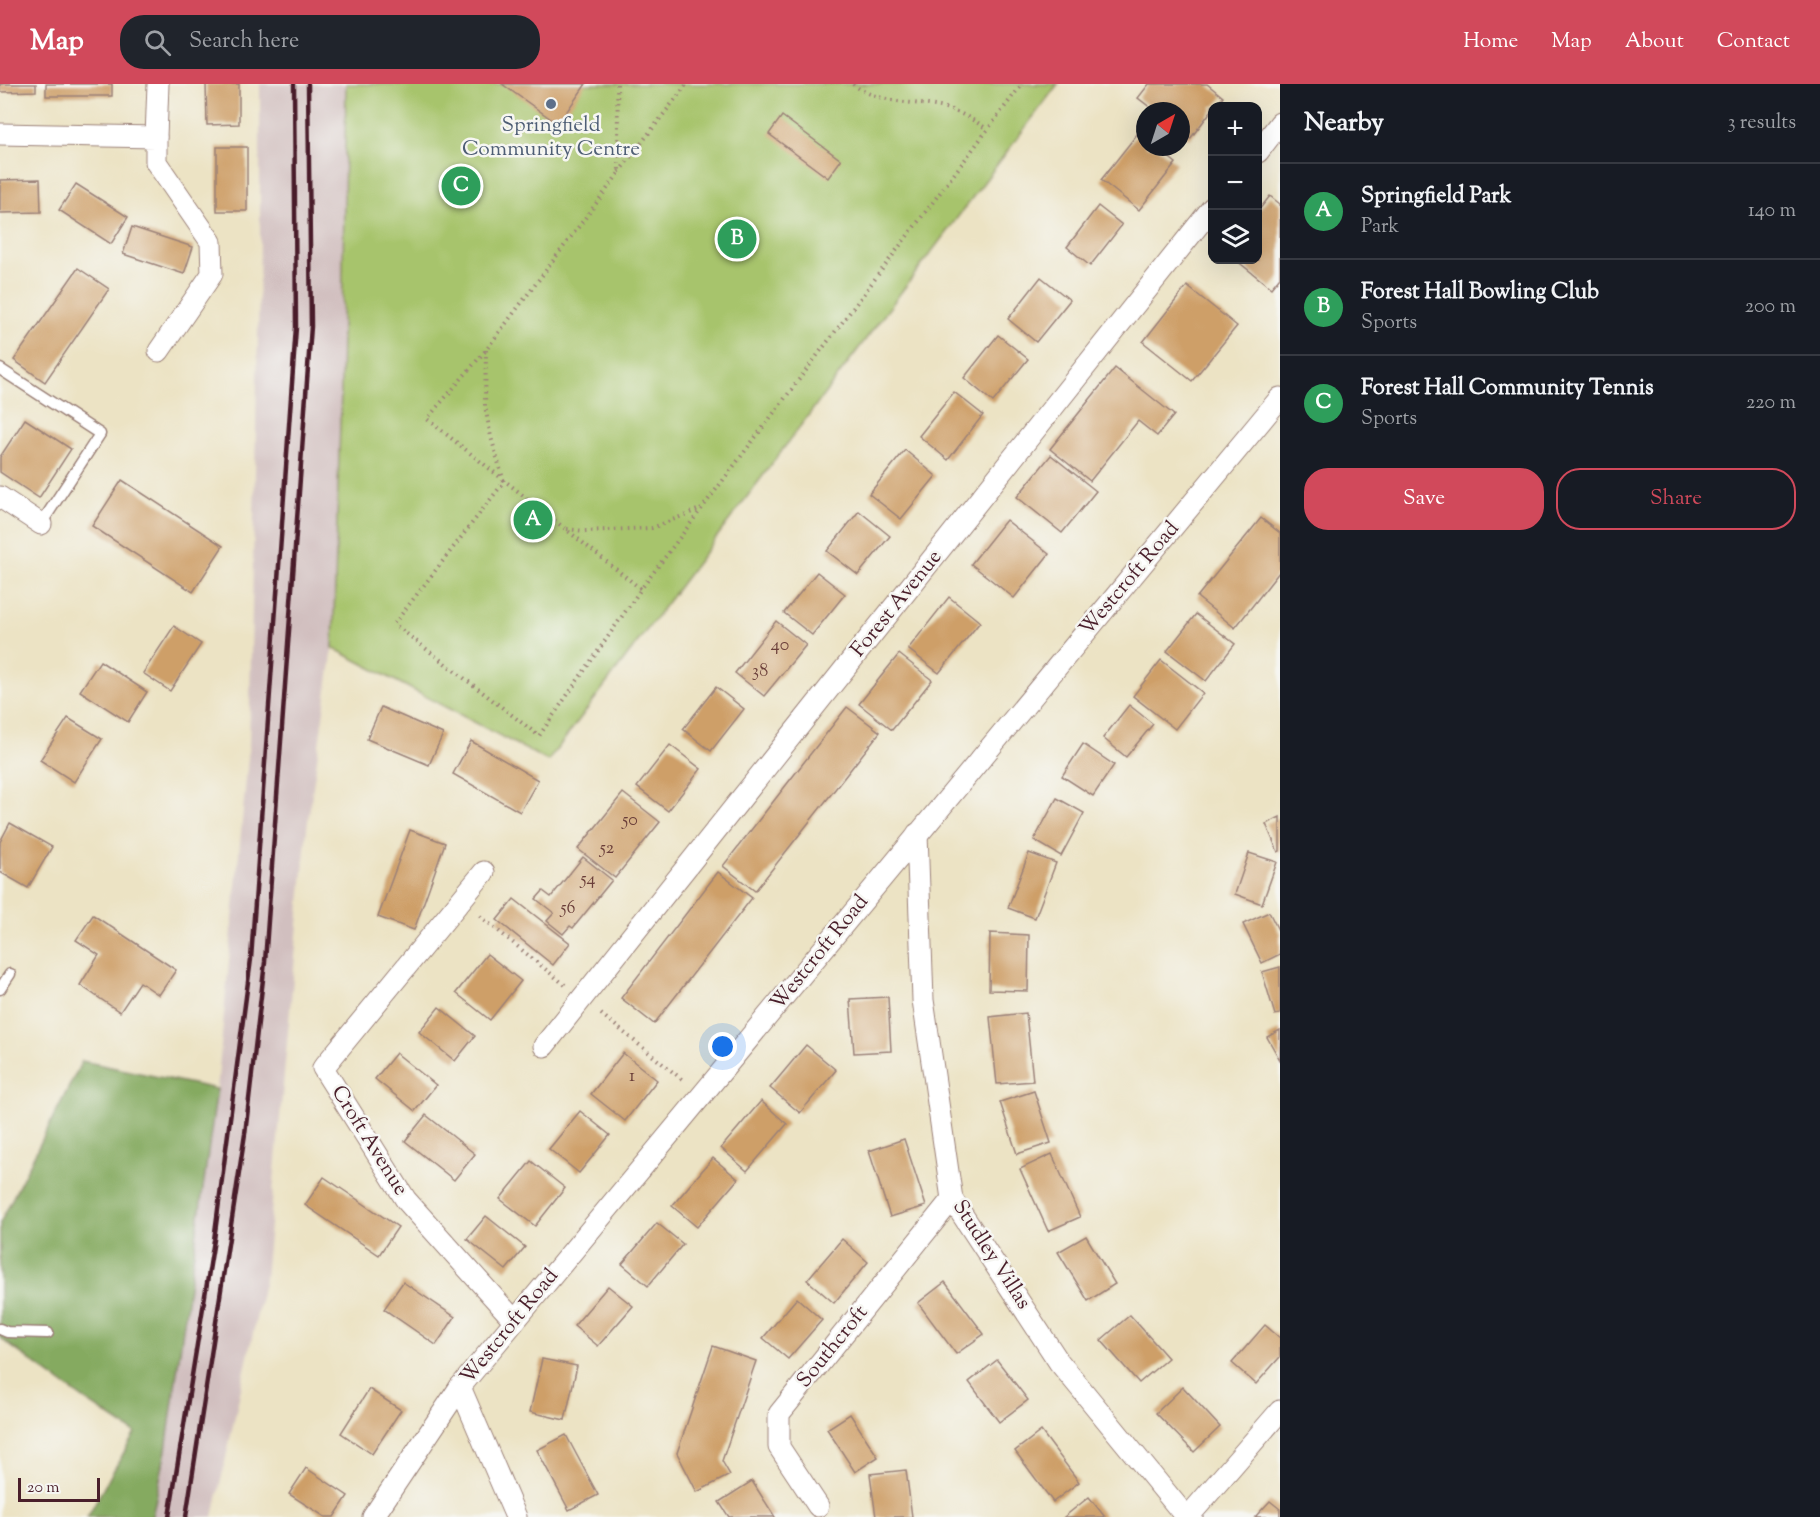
<!DOCTYPE html>
<html lang="en">
<head>
<meta charset="utf-8">
<style>
	body { margin:0; font-family:"Sorts Mill Goudy",serif; background:#20242c; color:#f1f3f6 }
	.controls { position:absolute; right:18px; top:18px; display:grid; overflow:hidden; border-radius:12px; box-shadow:0 6px 24px #0002 }
	.controls button { width:54px; height:54px; display:grid; place-items:center; padding:0; border:0; border-bottom:2px solid #363941; background:#171b24; color:#f1f3f6; font:30px sans-serif }
	.compass { position:absolute; left:1136px; top:18px; width:54px; height:54px; border-radius:50%; background:#171b24; box-shadow:0 6px 24px #0002; rotate:39deg }
	.scale { position:absolute; left:18px; bottom:15px; width:82px; box-sizing:border-box; padding-left:6px; border:3px solid #4a1f2b; border-top:0; font-size:16px; line-height:21px; white-space:nowrap; color:#4a1f2b; -webkit-text-stroke:4px #f6f6f2; paint-order:stroke }
	.you { position:absolute; left:723px; top:963px; width:21px; height:21px; margin:-15px; border:4px solid #fff; border-radius:50%; background:#1a73e8; box-shadow:0 0 0 9px #1a73e833 }
	.badge { display:grid; place-items:center; width:39px; height:39px; border-radius:50%; background:#d1495b; color:#fff; font-size:20px; font-weight:700 }
	.pin { position:absolute; translate:-50% -50%; border:3px solid #fff; box-shadow:0 2px 6px #0006 }
	.list { margin:0; padding:0; list-style:none }
	h2 { display:flex; justify-content:space-between; align-items:center; height:78px; margin:0; padding:0 24px; font-size:26px }
	h2 small { font-size:20px; font-weight:400; color:#9ea1a6 }
	.list li { display:grid; grid-template-columns:39px 1fr auto; gap:18px; align-items:center; box-sizing:border-box; height:96px; padding:0 24px; border-top:2px solid #363941 }
	.list b { display:block; font-size:22px; white-space:nowrap }
	.list p { margin:0; font-size:20px; white-space:nowrap; color:#9ea1a6 }
	.list em { font-size:20px; font-style:normal; color:#9ea1a6 }
	.actions { display:flex; gap:12px; padding:18px 24px }
	.actions a { flex:1; padding:14px 0; border:2px solid #d1495b; border-radius:24px; text-align:center; font-size:21px; color:#d1495b }
	.actions .main { background:#d1495b; color:#fff }
	.icon { flex:none; width:33px; height:33px; fill:none; stroke:currentColor; stroke-width:2; stroke-linecap:round; stroke-linejoin:round }
	.map { position:relative; flex:none; width:1280px; height:1433px; overflow:hidden }
	header { display:flex; align-items:center; gap:36px; box-sizing:border-box; height:84px; padding:0 30px; background:#d1495b; color:#fff }
	header strong { font-size:28px }
	nav { display:flex; gap:33px; margin-inline-start:auto; font-size:21px }
	.search { width:420px; height:54px; background:#20242c; display:flex; align-items:center; gap:15px; box-sizing:border-box; padding:0 21px; border-radius:24px; color:#9ea1a6; font-size:22px }
	main { display:flex }
	aside { flex:1; background:#171b24 }
	.map>svg:first-child { display:block }
	.industrial { fill:#d1bfbf }
	.green { fill:#a7c46c; stroke:#78724c; stroke-width:1.5 }
	.forest { fill:#85aa60; stroke:#686446; stroke-width:1.5 }
	.building { fill:#ce9f67 }
	.lines { fill:none; stroke-linecap:round; stroke-linejoin:round }
	.service-casing { stroke:#9b8178; stroke-width:13 }
	.minor-casing { stroke:#9b8178; stroke-width:23 }
	.path { stroke:#9b8178; stroke-width:4; stroke-dasharray:1.5 4.5; stroke-linecap:butt }
	.service { stroke:#fff; stroke-width:10 }
	.minor { stroke:#fff; stroke-width:21 }
	.rail { stroke:#4a1f2b; stroke-width:4.5 }
	.service-dot { fill:#5c6f8a; stroke:#f6f6f2; stroke-width:2 }
	.labels { text-anchor:middle; dominant-baseline:central; stroke-width:5; stroke-linejoin:round; paint-order:stroke }
	.number-label { font-size:18px; fill:#6b3f3a }
	.service-label { font-size:21px; fill:#4e5e75; stroke:#f6f6f2 }
	.street-label { font-size:21px; fill:#4a1f2b; stroke:#f6f6f2 }
</style>
</head>
<body>
<header>
<strong>Map</strong>
<div class="search"><svg class="icon" aria-label="search" viewBox="0 0 24 24"><circle cx="10" cy="10" r="6"/><path d="M15 15l6 6"/></svg>Search here</div>
<nav><a>Home</a><a>Map</a><a>About</a><a>Contact</a></nav>
</header>
<main>
<div class="map">
<svg width="1280" height="1433" viewBox="0 0 1280 1433">
	<rect width="100%" height="100%" fill="#f6f6f2"/>
	<filter id="ink" filterUnits="userSpaceOnUse"><feTurbulence type="fractalNoise" baseFrequency=".0167" numOctaves="2"/><feDisplacementMap in="SourceGraphic" scale="12" xChannelSelector="R" yChannelSelector="G"/><feConvolveMatrix kernelMatrix="1 2 1 2 8 2 1 2 1" color-interpolation-filters="sRGB"/></filter>
	<filter id="wash" filterUnits="userSpaceOnUse"><feTurbulence type="fractalNoise" baseFrequency=".008" numOctaves="4" result="noise"/><feDisplacementMap in="SourceGraphic" scale="24" xChannelSelector="R" yChannelSelector="G"/><feGaussianBlur stdDeviation="1.35" result="paint"/><feColorMatrix in="noise" values="0 0 0 0 0 0 0 0 0 0 0 0 0 0 0 0 0 1.4 0 .05"/><feComposite in="paint" operator="in"/></filter>
	<g filter="url(#wash)">
		<rect width="100%" height="100%" fill="#ece3c4"/>
		<!-- industrial -->
		<polygon class="industrial" points="260,0 346,0 341,307 333,564 307,744 265,1194 213,1433 152,1433 166,1366 217,1005 249,663 260,158"/>
		<!-- green -->
		<polygon class="green" points="346,0 1058,0 548,677 333,564 341,307"/>
		<!-- forest -->
		<polygon class="forest" points="82,977 217,1005 166,1366 152,1433 87,1433 135,1349 82,1314 0,1254 0,1139"/>
		<g id="blocks">
			<!-- building -->
			<g class="building">
				<polygon points="0,0 36,0 36,7 0,8"/>
				<rect x="46" y="0" width="66" height="12"/>
				<polygon points="206,0 239,0 239,40 207,41"/>
				<polygon points="502,0 586,0 558,40"/>
				<polygon points="1149,0 1207,0 1223,13 1215,22 1212,22 1212,26 1190,55 1181,48 1181,27 1155,27 1138,14"/>
				<polygon points="782,32 841,76 828,94 769,50"/>
				<polygon points="1138,49 1145,55 1145,63 1156,63 1176,79 1139,126 1101,96"/>
				<rect x="217" y="63" width="30" height="64"/>
				<polygon points="40,95 41,128 0,129 0,96"/>
				<polygon points="76,100 128,133 111,160 59,126"/>
				<polygon points="1270,112 1280,120 1280,193 1271,204 1236,176 1258,176 1258,127"/>
				<polygon points="1098,122 1122,141 1090,182 1067,163"/>
				<polygon points="132,143 193,163 184,190 123,170"/>
				<polygon points="78,184 109,205 45,298 14,276"/>
				<polygon points="1041,193 1070,216 1036,258 1008,235"/>
				<polygon points="1187,202 1237,242 1192,297 1143,258"/>
				<polygon points="998,251 1028,275 993,318 964,294"/>
				<polygon points="1115,284 1174,331 1157,352 1138,337 1090,397 1050,365"/>
				<polygon points="954,308 983,331 948,376 919,352"/>
				<polygon points="25,335 71,365 39,414 0,388 0,373"/>
				<polygon points="905,366 936,392 901,435 869,410"/>
				<polygon points="1051,371 1096,407 1062,449 1017,413"/>
				<polygon points="122,396 223,462 193,508 92,442"/>
				<polygon points="859,427 890,452 858,491 827,467"/>
				<polygon points="1261,434 1280,449 1280,487 1235,544 1197,513"/>
				<polygon points="1006,436 1049,470 1014,514 971,480"/>
				<polygon points="817,488 845,510 812,551 784,529"/>
				<polygon points="949,513 980,538 939,589 908,565"/>
				<polygon points="1196,530 1235,560 1206,597 1167,567"/>
				<polygon points="776,537 806,561 764,612 735,589"/>
				<polygon points="174,542 201,560 170,607 143,589"/>
				<polygon points="899,570 932,596 892,646 859,620"/>
				<polygon points="1161,576 1203,609 1175,645 1133,612"/>
				<polygon points="100,577 147,608 128,638 80,607"/>
				<polygon points="716,603 744,625 711,667 683,645"/>
				<polygon points="1129,621 1153,640 1126,673 1103,654"/>
				<polygon points="381,623 443,650 429,681 367,655"/>
				<polygon points="847,623 880,648 755,807 723,782"/>
				<polygon points="68,634 102,655 74,698 40,676"/>
				<polygon points="471,657 538,696 520,728 453,690"/>
				<polygon points="1083,660 1114,681 1093,712 1062,692"/>
				<polygon points="670,661 701,685 668,727 637,703"/>
				<polygon points="623,709 660,738 615,794 578,765"/>
				<polygon points="1057,714 1084,729 1061,772 1034,756"/>
				<polygon points="1280,733 1280,767 1278,768 1266,740"/>
				<polygon points="10,739 52,763 28,804 0,788 0,758"/>
				<polygon points="410,746 445,759 414,846 378,833"/>
				<polygon points="1029,769 1056,779 1035,834 1008,824"/>
				<polygon points="1249,769 1277,778 1262,820 1235,810"/>
				<polygon points="583,773 612,796 573,844 570,842 563,850 547,837 554,829 536,815 543,807 551,813"/>
				<polygon points="718,788 752,814 654,940 621,914"/>
				<polygon points="514,815 570,859 553,881 497,836"/>
				<polygon points="1269,828 1280,850 1280,870 1262,879 1243,840"/>
				<polygon points="93,831 176,886 159,911 140,898 120,928 80,901 99,871 76,856"/>
				<polygon points="990,849 1029,851 1028,907 989,906"/>
				<polygon points="487,870 521,897 490,936 456,909"/>
				<polygon points="1280,883 1280,930 1275,931 1262,888"/>
				<polygon points="888,913 891,967 854,969 850,915"/>
				<polygon points="439,923 475,952 455,977 419,948"/>
				<polygon points="1026,929 1033,997 997,1000 990,933"/>
				<polygon points="1280,946 1280,976 1267,953"/>
				<polygon points="806,961 836,986 800,1029 770,1004"/>
				<polygon points="396,969 436,1001 415,1027 375,995"/>
				<polygon points="623,969 657,996 625,1037 591,1010"/>
				<polygon points="1034,1007 1051,1059 1017,1070 1000,1018"/>
				<polygon points="761,1017 787,1040 747,1087 721,1064"/>
				<polygon points="580,1027 610,1051 579,1089 549,1065"/>
				<polygon points="426,1031 475,1070 454,1096 405,1057"/>
				<polygon points="904,1055 926,1122 890,1133 869,1067"/>
				<polygon points="1052,1070 1080,1133 1048,1147 1020,1085"/>
				<polygon points="713,1074 738,1095 697,1143 672,1122"/>
				<polygon points="531,1077 565,1104 535,1142 500,1115"/>
				<polygon points="324,1093 398,1143 379,1171 305,1121"/>
				<polygon points="486,1132 525,1163 506,1186 467,1155"/>
				<polygon points="657,1139 683,1160 648,1202 622,1180"/>
				<polygon points="1086,1152 1115,1200 1088,1217 1058,1168"/>
				<polygon points="842,1155 868,1178 834,1219 807,1196"/>
				<polygon points="403,1198 455,1233 436,1261 384,1225"/>
				<polygon points="945,1198 984,1250 956,1270 918,1219"/>
				<polygon points="608,1202 633,1222 598,1262 574,1242"/>
				<polygon points="797,1214 822,1236 788,1275 763,1254"/>
				<polygon points="1130,1231 1168,1274 1139,1299 1101,1256"/>
				<polygon points="1265,1241 1280,1254 1280,1273 1256,1300 1232,1279"/>
				<polygon points="713,1262 756,1277 722,1377 730,1391 697,1408 677,1369"/>
				<polygon points="542,1275 577,1282 565,1336 530,1328"/>
				<polygon points="997,1276 1028,1316 999,1338 969,1298"/>
				<polygon points="1183,1303 1220,1343 1194,1368 1156,1329"/>
				<polygon points="369,1305 401,1326 372,1370 341,1349"/>
				<polygon points="850,1330 878,1373 855,1388 827,1345"/>
				<polygon points="1041,1347 1079,1398 1053,1418 1015,1367"/>
				<polygon points="566,1351 598,1411 569,1426 537,1366"/>
				<polygon points="306,1384 348,1412 334,1433 325,1433 289,1410"/>
				<polygon points="906,1386 912,1433 876,1433 870,1390"/>
				<polygon points="752,1397 775,1433 729,1433 719,1418"/>
				<polygon points="1089,1413 1105,1433 1064,1433"/>
				<polygon points="1270,1417 1280,1425 1280,1433 1255,1433"/>
			</g>
		</g>
	</g>
	<g filter="url(#ink)">
		<use href="#blocks" fill-opacity="0" stroke="#9b8178" stroke-width="1.5"/>
		<g class="lines">
			<!-- service casing -->
			<g class="service-casing">
				<g id="service">
					<polyline points="0,285 100,350 41,440"/>
					<polyline points="0,905 10,890"/>
					<polyline points="0,1245 7,1248 48,1249"/>
				</g>
			</g>
			<!-- minor casing -->
			<g class="minor-casing">
				<g id="minor">
					<polyline points="0,50 156,53 156,78 211,158 212,190 159,267"/>
					<polyline points="156,53 158,0"/>
					<polyline points="1258,68 1280,39"/>
					<polyline points="0,413 41,440"/>
					<polyline points="917,750 923,916 952,1115 1059,1278 1186,1433"/>
					<polyline points="484,788 323,984 406,1116 514,1236"/>
					<polyline points="544,962 1212,124"/>
					<polyline points="460,1303 516,1433"/>
					<polyline points="818,1422 779,1363 779,1330 952,1115"/>
					<polyline points="373,1433 460,1303 1280,314"/>
					<polyline points="1188,1433 1280,1327"/>
				</g>
			</g>
			<!-- path -->
			<g class="path">
				<polyline points="617,0 619,89 486,266 427,335 641,505 1022,0"/>
				<path d="M853,0C877,20 915,17 945,24C960,28 974,36 987,45"/>
				<polyline points="619,88 687,0"/>
				<polyline points="486,266 485,322 491,353 504,398 394,540 539,652 641,505"/>
				<polyline points="567,445 584,447 652,444 700,425"/>
				<polyline points="480,832 565,901"/>
				<polyline points="601,930 684,997"/>
			</g>
			<!-- service -->
			<use href="#service" class="service"/>
			<!-- minor -->
			<use href="#minor" class="minor"/>
			<!-- rail -->
			<g class="rail">
				<polyline points="169,1433 214,1156 251,875 296,243 294,0"/>
				<polyline points="186,1433 245,1050 265,878 311,242 308,0"/>
			</g>
		</g>
	</g>
	<!-- markers -->
	<circle class="service-dot" cx="551" cy="20" r="6"/>
	<g class="labels">
		<!-- number labels -->
		<g class="number-label">
			<text x="780" y="562">40</text>
			<text x="760" y="588">38</text>
			<text x="630" y="737">50</text>
			<text x="607" y="765">52</text>
			<text x="588" y="796">54</text>
			<text x="568" y="825">56</text>
			<text x="632" y="993">1</text>
		</g>
		<!-- service labels -->
		<g class="service-label">
			<text x="551" y="42">Springfield<tspan x="551" dy="24">Community Centre</tspan></text>
		</g>
		<!-- street labels -->
		<g class="street-label">
			<text transform="translate(1130 495) rotate(-50)">Westcroft Road</text>
			<text transform="translate(897 520) rotate(-51)">Forest Avenue</text>
			<text transform="translate(820 869) rotate(-51)">Westcroft Road</text>
			<text transform="translate(369 1057) rotate(58)">Croft Avenue</text>
			<text transform="translate(991 1171) rotate(57)">Studley Villas</text>
			<text transform="translate(510 1243) rotate(-51)">Westcroft Road</text>
			<text transform="translate(833 1263) rotate(-51)">Southcroft</text>
		</g>
	</g>
</svg>
<div class="controls">
<button>+</button>
<button>−</button>
<button><svg class="icon" aria-label="layers" viewBox="0 0 24 24"><path d="M12 4l9 5-9 5-9-5zM3 14l9 5 9-5"/></svg></button>
</div>
<svg class="compass" viewBox="-18 -18 36 36"><path d="M0-13l5 13h-10z" fill="#e53935"/><path d="M0 13l5-13h-10z" fill="#9ea1a6"/></svg>
<div class="scale">20 m</div>
<div class="you"></div>
<div class="pin badge" style="left:533px;top:436px;background:#2e9e5b">A</div>
<div class="pin badge" style="left:737px;top:155px;background:#2e9e5b">B</div>
<div class="pin badge" style="left:461px;top:102px;background:#2e9e5b">C</div>
</div>
<aside>
<h2>Nearby<small>3 results</small></h2>
<ul class="list">
<li><span class="badge" style="background:#2e9e5b">A</span><div><b>Springfield Park</b><p>Park</p></div><em>140 m</em></li>
<li><span class="badge" style="background:#2e9e5b">B</span><div><b>Forest Hall Bowling Club</b><p>Sports</p></div><em>200 m</em></li>
<li><span class="badge" style="background:#2e9e5b">C</span><div><b>Forest Hall Community Tennis</b><p>Sports</p></div><em>220 m</em></li>
</ul>
<div class="actions"><a class="main">Save</a><a>Share</a></div>
</aside>
</main>
</body>
</html>
